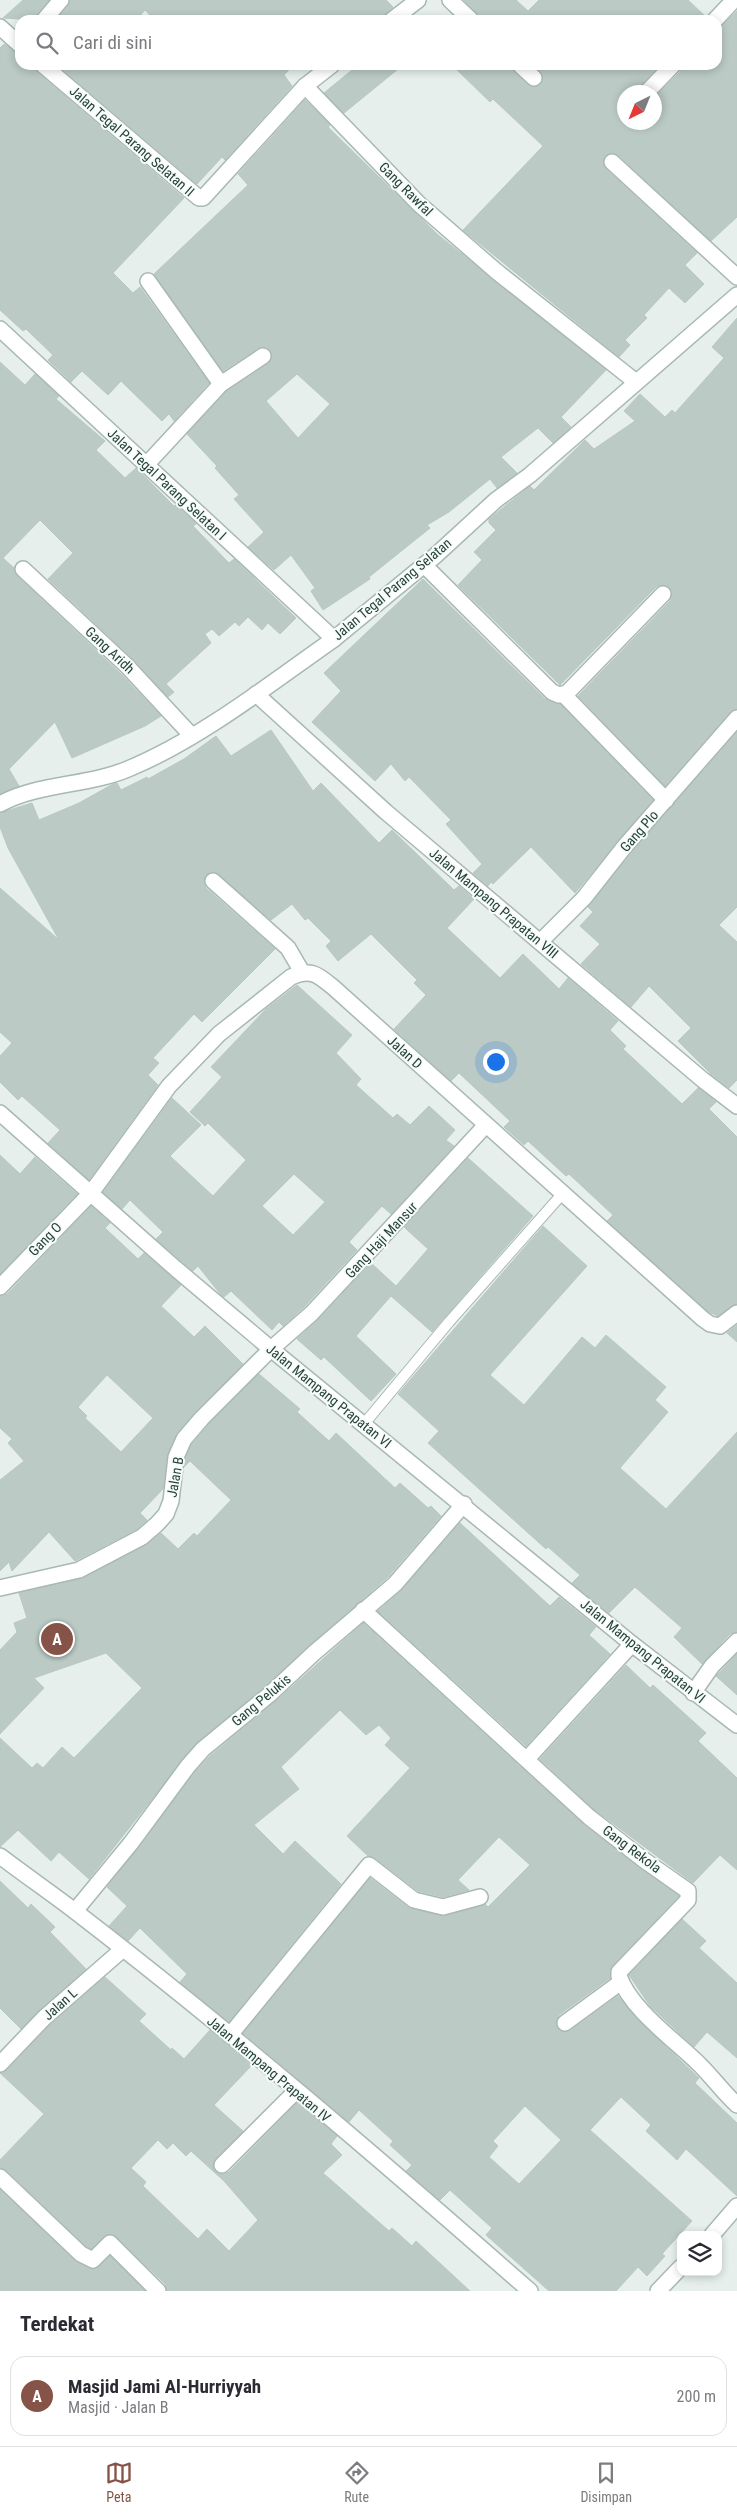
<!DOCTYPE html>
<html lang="id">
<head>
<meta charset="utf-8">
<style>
	body { margin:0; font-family:"Roboto Condensed",sans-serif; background:#f2f2f3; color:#2b2b33 }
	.controls { position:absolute; right:15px; bottom:15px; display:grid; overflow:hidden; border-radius:10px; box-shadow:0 2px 8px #0003 }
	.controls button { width:45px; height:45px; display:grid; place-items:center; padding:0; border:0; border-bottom:1px solid #e1e1e2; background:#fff; color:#2b2b33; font:25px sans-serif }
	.compass { position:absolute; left:617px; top:85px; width:45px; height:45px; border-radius:50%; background:#fff; box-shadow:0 2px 8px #0003; rotate:223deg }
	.you { position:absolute; left:495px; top:1061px; width:18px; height:18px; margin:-12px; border:4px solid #fff; border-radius:50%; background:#1a73e8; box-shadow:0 0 0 8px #1a73e833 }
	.badge { display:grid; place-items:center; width:32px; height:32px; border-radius:50%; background:#855347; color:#fff; font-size:16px; font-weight:700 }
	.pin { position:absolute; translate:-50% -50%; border:2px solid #fff; box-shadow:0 1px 5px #0006 }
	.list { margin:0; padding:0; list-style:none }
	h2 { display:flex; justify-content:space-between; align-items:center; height:65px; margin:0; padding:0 20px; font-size:21px }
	h2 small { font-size:16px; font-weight:400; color:#7c7c81 }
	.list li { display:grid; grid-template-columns:32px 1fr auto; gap:15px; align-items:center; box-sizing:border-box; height:80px; margin:0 10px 10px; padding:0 10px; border:1px solid #e1e1e2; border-radius:15px }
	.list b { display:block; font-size:19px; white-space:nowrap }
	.list p { margin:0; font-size:16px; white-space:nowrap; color:#7c7c81 }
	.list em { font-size:16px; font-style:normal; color:#7c7c81 }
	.icon { flex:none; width:28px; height:28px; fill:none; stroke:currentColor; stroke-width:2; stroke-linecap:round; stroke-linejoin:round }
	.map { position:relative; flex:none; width:737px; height:2291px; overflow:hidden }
	.search { position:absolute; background:#fff; box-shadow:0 2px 8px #0003; left:15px; right:15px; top:15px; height:55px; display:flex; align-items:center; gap:12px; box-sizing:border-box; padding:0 18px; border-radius:15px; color:#7c7c81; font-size:19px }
	.sheet { height:155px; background:#fff }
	nav { display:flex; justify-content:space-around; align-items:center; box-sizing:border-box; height:70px; border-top:1px solid #e1e1e2; background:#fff; font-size:14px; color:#7c7c81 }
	nav a { display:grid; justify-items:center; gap:2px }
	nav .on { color:#855347 }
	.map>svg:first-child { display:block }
	.building { fill:#bbcac4; stroke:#b8c9c2; fill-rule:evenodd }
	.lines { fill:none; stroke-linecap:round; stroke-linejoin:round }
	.service-casing { stroke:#a8b8b2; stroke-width:12 }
	.minor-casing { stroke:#a8b8b2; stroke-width:18 }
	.tertiary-casing { stroke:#a8b8b2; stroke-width:18 }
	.service { stroke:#fff; stroke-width:10 }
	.minor { stroke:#fff; stroke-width:15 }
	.tertiary { stroke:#fff; stroke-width:15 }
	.labels { text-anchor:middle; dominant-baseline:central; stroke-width:4; stroke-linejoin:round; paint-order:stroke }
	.street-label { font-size:14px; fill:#24423a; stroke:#f7fbf9 }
</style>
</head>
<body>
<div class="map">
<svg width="737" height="2291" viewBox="0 0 737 2291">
	<rect width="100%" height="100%" fill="#e6efeb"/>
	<!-- building -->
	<g class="building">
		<polygon points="23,0 49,0 37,14 35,20 3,18"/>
		<polygon points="70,0 386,0 393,7 386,13 383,20 155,20 145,10 136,20 56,20 68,6"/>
		<polygon points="464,0 516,0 528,11 539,0 688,0 706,17 706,20 480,20 478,14"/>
		<polygon points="737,11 737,217 711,241 618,155 610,153 603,159 606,169 697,253 685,265 704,284 685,303 669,288 644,315 647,318 625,340 630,345 619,357 463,230 543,146 493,99 490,102 452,65 511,65 514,72 532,87 540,85 543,80 541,72 534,65 660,65 640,86 638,92 624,92 624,122 654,122 654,98 680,72 682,65 717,65 717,31"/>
		<polygon points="4,44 20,54 20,65 34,65 37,72 184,198 113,273 133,293 140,287 209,383 174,421 169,414 162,421 121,381 108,395 82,371 71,382 48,360 53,355 26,329 23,331 0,310 0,48"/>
		<polygon points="57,65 293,65 284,75 292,86 225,160 222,157 197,184"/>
		<polygon points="358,65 403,65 344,113 324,93"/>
		<path d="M305,100L330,125L328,127L437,234L606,370L561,417L571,427L553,443L538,428L501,457L517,473L497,488L490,479L449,512L427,525L430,528L369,577L370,579L323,610L311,591L315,588L291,555L274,570L248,547L264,532L234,499L239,495L215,468L217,466L187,434L227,391L269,363L272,356L271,351L267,347L258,348L223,371L154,274L248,185L238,174ZM297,374L330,404L298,438L266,401Z"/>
		<polygon points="737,318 737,709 730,712 665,786 578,696 670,601 672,592 669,587 661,585 656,587 560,685 458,585 482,560 474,552 496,530 489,523 489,519 530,486 534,490 585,440 594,449 635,421 624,411 640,394 665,417 672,410 675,413 724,358 712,347"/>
		<polygon points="0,362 25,385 35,374 59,396 56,399 105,441 96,450 125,478 136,468 174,506 176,505 194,522 196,524 193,526 229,563 234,559 296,618 280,634 268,623 262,630 248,617 239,626 235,622 219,636 212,629 205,634 211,643 166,684 174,692 168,697 133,659 48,579 73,553 40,520 3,558 14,568 17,576 120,673 161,716 145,726 72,758 55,722 9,769 19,786 0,794"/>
		<polygon points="423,579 545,699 560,704 653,800 575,893 531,847 493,884 491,882 488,886 473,873 482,864 446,824 451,820 409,777 405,781 391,764 375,781 312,722 341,691 324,673"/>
		<polygon points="271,730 313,791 321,783 379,843 392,830 454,890 459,886 474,899 447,928 500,978 523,954 559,989 568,978 618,1021 610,1030 626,1046 623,1049 682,1104 698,1088 716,1102 709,1109 737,1137 737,1304 718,1316 709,1312 607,1221 613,1215 569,1174 566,1176 528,1141 524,1145 504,1127 510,1121 459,1073 451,1081 394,1029 426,995 414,983 417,980 371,934 338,961 326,946 331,941 308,918 305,920 292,904 271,920 215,872 206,875 204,883 206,888 275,949 202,1022 194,1014 153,1058 159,1063 148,1075 158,1085 89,1180 48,1143 60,1130 22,1096 18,1100 0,1082 0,1056 12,1043 0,1032 0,888 59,940 8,848 0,827 0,813 32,803 39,820 79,803 113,784 117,783 121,790 147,777 148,779 184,759 216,736 231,756"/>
		<polygon points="737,732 737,907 719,925 737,942 737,1080 729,1088 711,1074 678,1041 691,1028 649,986 631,1007 581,964 600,944 580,926 593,912 588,907 632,852"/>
		<path d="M297,985L352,1035L336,1053L361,1079L356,1085L393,1118L397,1114L410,1125L429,1106L455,1130L446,1140L454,1146L391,1214L382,1206L349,1242L357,1250L305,1306L283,1326L279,1322L272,1330L231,1291L224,1297L221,1295L198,1266L193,1271L156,1239L163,1232L130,1200L122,1209L103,1192L172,1098L201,1125L170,1156L213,1196L246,1160L208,1123L205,1126L190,1112L222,1077L211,1067L266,1009ZM294,1174L325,1202L293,1235L262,1206Z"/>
		<polygon points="0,1155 20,1174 35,1157 77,1194 0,1274"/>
		<polygon points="468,1158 533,1216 432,1332 391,1296 356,1336 396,1374 371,1401 324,1357 321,1360 297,1339 319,1319 371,1263 396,1286 428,1249 404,1227"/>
		<path d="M91,1206L110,1223L105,1228L138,1259L144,1253L181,1285L161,1306L194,1337L205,1326L243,1364L177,1433L167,1456L163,1489L140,1513L147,1520L137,1529L75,1561L49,1532L12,1571L9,1562L0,1571V1480L24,1461L8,1443L12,1439L0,1428V1296L7,1294ZM107,1375L153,1418L121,1452L85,1418L87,1416L78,1407Z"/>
		<polygon points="543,1226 587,1266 490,1375 524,1405 582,1337 595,1348 606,1335 666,1387 655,1400 668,1412 620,1468 666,1509 737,1432 737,1632 730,1634 702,1664 674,1637 682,1628 635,1587 609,1613 572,1583 580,1575 548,1547 546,1549 428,1443 439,1431 398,1394"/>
		<polygon points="737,1325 737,1342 727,1333"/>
		<polygon points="259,1374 300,1409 297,1412 329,1441 336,1433 395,1488 400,1483 428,1508 431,1506 441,1516 388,1577 264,1687 196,1743 89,1879 59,1852 51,1861 18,1830 0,1847 0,1738 32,1768 37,1763 43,1768 62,1747 74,1758 142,1688 106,1653 34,1678 44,1688 0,1734 0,1650 17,1632 14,1623 27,1618 19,1593 83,1578 146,1545 161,1533 178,1549 194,1533 197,1536 231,1500 190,1461 184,1467 185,1459 192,1444 209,1424"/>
		<polygon points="460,1523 550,1606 559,1597 596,1627 589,1635 610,1654 526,1746 378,1611 402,1590"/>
		<path d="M363,1623L583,1824L679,1896L612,1966L610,1978L559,2015L556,2024L561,2031H570L618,1996L637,2019L699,2078L695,2083L737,2123V2196L686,2149L677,2160L646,2131L651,2125L621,2097L590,2130L692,2221L662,2254L665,2256L647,2276L638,2267L616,2291H549L486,2235L492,2228L450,2190L440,2200L406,2171L412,2165L390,2145L393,2141L359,2110L349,2122L243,2033L370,1878L409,1908L445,1916L485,1904L488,1907L530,1865L499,1837L458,1880L469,1890L443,1897L418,1891L375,1858L368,1856L347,1836L410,1768L385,1745L391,1738L379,1725L366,1735L340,1710L281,1767L299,1789L254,1825L283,1854L295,1841L341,1884L229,2022L180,1982L187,1974L140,1928L128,1941L109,1926L127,1906L107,1887L195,1772L210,1756L276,1701ZM525,2106L561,2140L519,2184L489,2157L498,2146L493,2141Z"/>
		<polygon points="737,1654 737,1695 716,1676"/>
		<polygon points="626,1665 650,1688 653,1685 706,1733 698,1741 737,1778 737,1870 720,1855 693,1883 595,1810 540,1759"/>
		<polygon points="0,1881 28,1908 31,1904 55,1927 50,1932 86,1969 21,2029 0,2008"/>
		<polygon points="682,1919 706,1941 699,1948 737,1983 737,2058 707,2032 694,2047 650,2006 629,1975"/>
		<path d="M105,1977L146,2014L139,2021L171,2050L172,2048L184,2059L210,2030L252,2065L214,2105L243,2131L215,2159L213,2167L216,2172L224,2174L229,2172L297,2103L337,2136L331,2144L342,2155L323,2173L389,2231L392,2228L412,2246L416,2241L470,2291H167L165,2284L113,2234L104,2236L91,2249L86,2246L6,2170L0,2168V2160L44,2114L0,2073L7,2070L50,2025ZM158,2140L167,2149L173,2143L186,2156L191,2151L224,2181L258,2220L229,2251L207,2229L198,2239L143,2186L146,2182L131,2168Z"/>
		<polygon points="0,2190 75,2261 94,2269 110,2256 145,2291 0,2291"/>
	</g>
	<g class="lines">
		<!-- service casing -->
		<g class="service-casing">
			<polyline id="service" points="364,1424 449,1322 564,1192"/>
		</g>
		<!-- minor casing -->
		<g class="minor-casing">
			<g id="minor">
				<polyline points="450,0 471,20"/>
				<polyline points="44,20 61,0"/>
				<polyline points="392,20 418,0"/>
				<polyline points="715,20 731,3"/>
				<polyline points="0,27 20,45"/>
				<polyline points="43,65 199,198 203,198 305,86 332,65"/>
				<polyline points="520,65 534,78"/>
				<polyline points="305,86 419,204 496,271 636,382"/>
				<polyline points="647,92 673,65"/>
				<polyline points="612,162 737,277"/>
				<polyline points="148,281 221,384"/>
				<polyline points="147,464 221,384 263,356"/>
				<polyline points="424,565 552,692 559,695 567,693 663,594"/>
				<polyline points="23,569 127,666 192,736"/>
				<polyline points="334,639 435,556 496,500 530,475 737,295"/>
				<polyline points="563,694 666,800"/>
				<polyline points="213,881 288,948 302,972"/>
				<polyline points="540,942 584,898 625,846 737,718"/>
				<polyline points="0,1113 175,1268 271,1349 632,1644 737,1725"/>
				<path d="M0,1287L91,1193L169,1086L219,1034L291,977C312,968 318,975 334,988L703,1319L710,1324L720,1326L737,1313"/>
				<polyline points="0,1588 79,1570 142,1537 157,1524 166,1514 171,1501 176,1457 184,1439 202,1418 271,1349 312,1313 485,1126"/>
				<path d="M363,1610L589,1817L644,1860L688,1891V1900L619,1972V1976C631,2010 675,2040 700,2065C713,2078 723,2092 737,2105"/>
				<polyline points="693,1693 712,1666 737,1641"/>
				<polyline points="527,1759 632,1644"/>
				<path d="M0,1856C25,1875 51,1893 76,1912C232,2032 382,2161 530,2291"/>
				<polyline points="75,1911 131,1843 188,1766 203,1749 270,1694 314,1653 395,1584 464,1504"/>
				<polyline points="565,2023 621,1982"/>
				<polyline points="230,2035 369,1865 414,1900 443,1907 480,1897"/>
				<polyline points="0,2064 44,2018 123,1949"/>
				<polyline points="222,2165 296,2091"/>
				<polyline points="0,2177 81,2254 93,2260 110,2243 158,2291"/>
				<polyline points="712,2235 737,2206"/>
				<polyline points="658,2291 681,2267"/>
			</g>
		</g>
		<!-- tertiary casing -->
		<g class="tertiary-casing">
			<g id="tertiary">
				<path d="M0,329L334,639C271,683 199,740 128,769C88,786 38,783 0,804"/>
				<polyline points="256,694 386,812 703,1080 737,1106"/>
			</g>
		</g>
		<!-- service -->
		<use href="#service" class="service"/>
		<!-- minor -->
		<use href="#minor" class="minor"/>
		<!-- tertiary -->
		<use href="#tertiary" class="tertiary"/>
	</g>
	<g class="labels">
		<!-- street labels -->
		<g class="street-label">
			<text transform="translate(132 141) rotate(41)">Jalan Tegal Parang Selatan II</text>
			<text transform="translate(406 189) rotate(45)">Gang Rawfal</text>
			<text transform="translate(167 484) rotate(43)">Jalan Tegal Parang Selatan I</text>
			<text transform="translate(392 589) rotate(-40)">Jalan Tegal Parang Selatan</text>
			<text transform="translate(110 650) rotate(43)">Gang Aridh</text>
			<text transform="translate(639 831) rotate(-49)">Gang Plo</text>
			<text transform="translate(494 903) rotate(40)">Jalan Mampang Prapatan VIII</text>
			<text transform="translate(405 1052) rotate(42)">Jalan D</text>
			<text transform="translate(45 1239) rotate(-46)">Gang O</text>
			<text transform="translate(381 1240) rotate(-47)">Gang Haji Mansur</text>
			<text transform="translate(329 1396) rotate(39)">Jalan Mampang Prapatan VI</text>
			<text transform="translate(175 1477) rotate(-80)">Jalan B</text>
			<text transform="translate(643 1651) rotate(39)">Jalan Mampang Prapatan VI</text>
			<text transform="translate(261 1700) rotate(-40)">Gang Pelukis</text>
			<text transform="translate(632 1849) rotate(37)">Gang Rekola</text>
			<text transform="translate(60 2004) rotate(-42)">Jalan L</text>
			<text transform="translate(269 2069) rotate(40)">Jalan Mampang Prapatan IV</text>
		</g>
	</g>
</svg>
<div class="controls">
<button><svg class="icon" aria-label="layers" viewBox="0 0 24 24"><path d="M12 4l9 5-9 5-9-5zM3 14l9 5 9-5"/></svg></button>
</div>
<svg class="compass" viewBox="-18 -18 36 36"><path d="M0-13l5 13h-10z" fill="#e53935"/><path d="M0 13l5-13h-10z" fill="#7c7c81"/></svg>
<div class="you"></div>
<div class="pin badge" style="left:57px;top:1639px">A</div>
<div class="search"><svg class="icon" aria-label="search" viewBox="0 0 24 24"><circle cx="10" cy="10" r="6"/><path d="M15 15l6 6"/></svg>Cari di sini</div>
</div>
<section class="sheet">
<h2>Terdekat<small></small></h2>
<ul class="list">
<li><span class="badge">A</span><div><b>Masjid Jami Al-Hurriyyah</b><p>Masjid · Jalan B</p></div><em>200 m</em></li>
</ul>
</section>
<nav>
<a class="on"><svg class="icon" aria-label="map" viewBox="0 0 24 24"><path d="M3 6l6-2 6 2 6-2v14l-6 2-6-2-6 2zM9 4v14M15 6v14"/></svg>Peta</a>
<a><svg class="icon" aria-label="directions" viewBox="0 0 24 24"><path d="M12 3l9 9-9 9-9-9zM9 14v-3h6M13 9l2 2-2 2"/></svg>Rute</a>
<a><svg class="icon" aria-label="saved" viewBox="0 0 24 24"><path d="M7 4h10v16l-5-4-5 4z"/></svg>Disimpan</a>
</nav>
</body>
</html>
